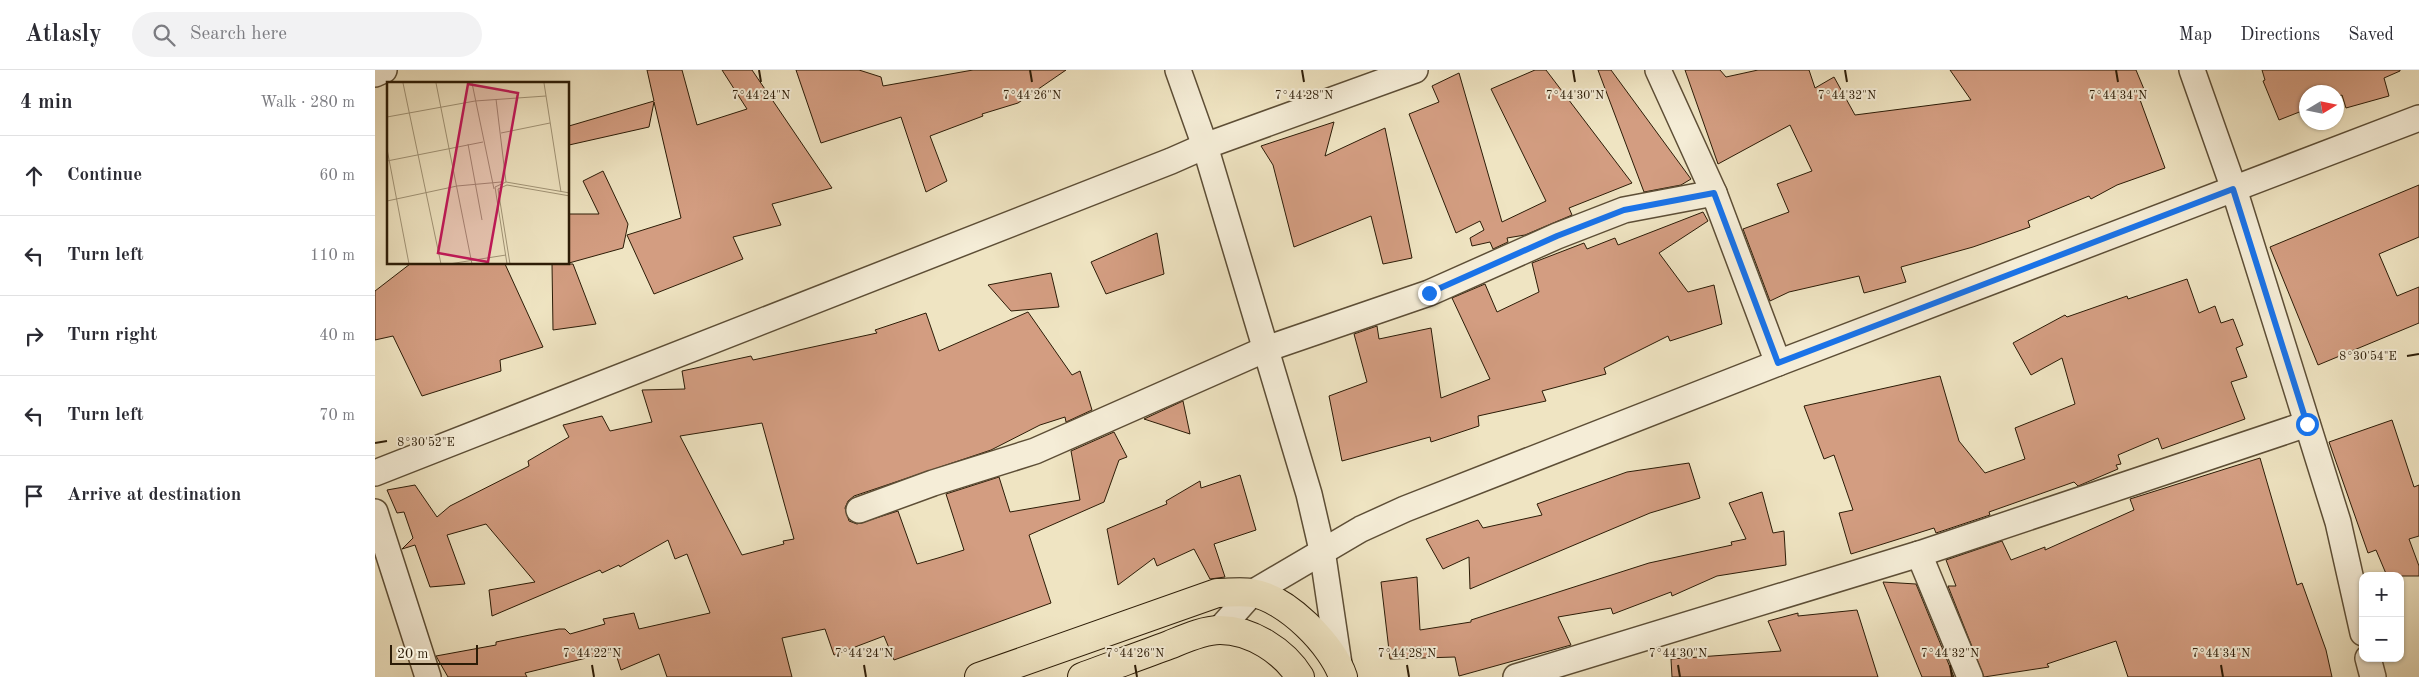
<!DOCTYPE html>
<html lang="en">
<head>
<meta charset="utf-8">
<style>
	body { margin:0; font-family:"Old Standard TT",serif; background:#f2f2f3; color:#2b2b33 }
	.controls { position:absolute; right:15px; bottom:15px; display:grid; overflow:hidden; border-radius:10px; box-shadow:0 1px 4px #0004 }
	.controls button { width:45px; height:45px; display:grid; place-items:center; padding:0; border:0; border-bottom:1px solid #e1e1e2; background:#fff; color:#2b2b33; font:25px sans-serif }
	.compass { position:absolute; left:1924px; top:15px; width:45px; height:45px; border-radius:50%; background:#fff; box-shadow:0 1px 4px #0004; rotate:80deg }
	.scale { position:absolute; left:15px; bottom:12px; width:88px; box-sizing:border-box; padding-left:5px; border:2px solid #2c1c07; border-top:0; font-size:14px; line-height:18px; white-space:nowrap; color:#2c1c07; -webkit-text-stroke:4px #f5edd7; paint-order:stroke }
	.stop { position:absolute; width:15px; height:15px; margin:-11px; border:4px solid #1a73e8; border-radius:50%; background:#fff }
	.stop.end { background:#1a73e8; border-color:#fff; box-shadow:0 1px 5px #0008 }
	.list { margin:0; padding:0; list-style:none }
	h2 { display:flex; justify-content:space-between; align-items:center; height:65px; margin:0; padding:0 20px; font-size:21px }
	h2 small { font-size:16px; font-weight:400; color:#7c7c81 }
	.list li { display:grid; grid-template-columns:32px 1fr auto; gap:15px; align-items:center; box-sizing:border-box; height:80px; padding:0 20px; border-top:1px solid #e1e1e2 }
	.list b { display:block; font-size:19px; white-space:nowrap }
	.list em { font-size:16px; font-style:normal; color:#7c7c81 }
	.icon { flex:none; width:28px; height:28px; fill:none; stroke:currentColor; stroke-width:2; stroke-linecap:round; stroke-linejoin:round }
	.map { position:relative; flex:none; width:2044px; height:607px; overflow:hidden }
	header { display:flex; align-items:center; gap:30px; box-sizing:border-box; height:70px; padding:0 25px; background:#fff; border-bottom:1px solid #e1e1e2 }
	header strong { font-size:24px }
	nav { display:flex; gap:28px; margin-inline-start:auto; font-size:18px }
	.search { width:350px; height:45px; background:#f2f2f3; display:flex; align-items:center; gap:12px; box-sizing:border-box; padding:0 18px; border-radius:28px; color:#7c7c81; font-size:19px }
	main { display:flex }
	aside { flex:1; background:#fff }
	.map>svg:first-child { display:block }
	.building { fill:#d39d81; stroke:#2c1c07; fill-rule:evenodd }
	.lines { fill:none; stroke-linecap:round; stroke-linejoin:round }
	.minor-casing { stroke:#5d4e36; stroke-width:28 }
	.primary-casing { stroke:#2c1c07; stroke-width:30 }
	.minor { stroke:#f5edd7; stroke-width:25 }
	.primary { stroke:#efe4c2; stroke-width:28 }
	.route { stroke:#1a73e8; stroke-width:6 }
	.ticks { fill:none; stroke:#2c1c07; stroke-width:2 }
	.inset-road { fill:none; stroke:#a19477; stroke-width:1 }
	.view { fill:#c2185b; fill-opacity:0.15; stroke:#c2185b; stroke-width:2.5 }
	.inset-edge { fill:none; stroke:#2c1c07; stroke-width:2.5 }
	.ticks-label { font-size:12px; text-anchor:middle; fill:#2c1c07; stroke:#f5edd7; stroke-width:4; stroke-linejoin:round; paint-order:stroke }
</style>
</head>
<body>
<header>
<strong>Atlasly</strong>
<div class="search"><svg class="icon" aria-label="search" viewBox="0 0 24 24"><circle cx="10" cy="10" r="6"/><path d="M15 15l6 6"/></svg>Search here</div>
<nav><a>Map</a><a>Directions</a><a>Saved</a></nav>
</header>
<main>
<aside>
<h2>4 min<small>Walk · 280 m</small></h2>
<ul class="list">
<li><svg class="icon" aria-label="ahead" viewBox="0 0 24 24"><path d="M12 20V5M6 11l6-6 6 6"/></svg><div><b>Continue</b></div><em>60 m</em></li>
<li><svg class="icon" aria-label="left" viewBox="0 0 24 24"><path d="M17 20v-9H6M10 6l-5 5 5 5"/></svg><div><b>Turn left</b></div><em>110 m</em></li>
<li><svg class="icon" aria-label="right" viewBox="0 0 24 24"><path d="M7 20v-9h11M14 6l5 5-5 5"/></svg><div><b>Turn right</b></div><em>40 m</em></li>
<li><svg class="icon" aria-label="left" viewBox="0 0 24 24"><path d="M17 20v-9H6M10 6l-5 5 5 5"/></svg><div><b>Turn left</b></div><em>70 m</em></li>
<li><svg class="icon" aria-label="arrive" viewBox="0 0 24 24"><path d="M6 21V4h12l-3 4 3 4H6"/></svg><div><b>Arrive at destination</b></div></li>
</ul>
</aside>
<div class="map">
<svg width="2044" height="607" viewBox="0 0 2044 607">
	<rect width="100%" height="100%" fill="#efe4c2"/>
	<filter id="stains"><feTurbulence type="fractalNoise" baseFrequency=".004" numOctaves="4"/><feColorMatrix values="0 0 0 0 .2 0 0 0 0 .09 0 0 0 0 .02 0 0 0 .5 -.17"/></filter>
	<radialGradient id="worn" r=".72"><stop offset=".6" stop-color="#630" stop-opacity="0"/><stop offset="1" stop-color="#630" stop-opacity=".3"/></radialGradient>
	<!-- building -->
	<g class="building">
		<polygon points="272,0 307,0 322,55 372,39 347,0 377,0 457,118 397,134 406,155 358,167 368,189 279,224 252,165 306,148 279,32 274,57 194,75 194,56 279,31"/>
		<polygon points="421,0 484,0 506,7 508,16 598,0 691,0 643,33 607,44 608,46 555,66 572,111 551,122 526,47 446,73"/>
		<polygon points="1160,0 1171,0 1257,113 1194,138 1197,145 1150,165 1132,168 1133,172 1118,179 1115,172 1097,176 1095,168 1109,160 1105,151 1081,163 1034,44 1064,32 1057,16 1084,3 1127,152 1171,131 1116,19"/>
		<polygon points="1223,0 1236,0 1316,109 1306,115 1269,122"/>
		<polygon points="1310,0 1345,0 1351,7 1383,0 1434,0 1440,18 1459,7 1480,45 1596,30 1575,0 1761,0 1771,24 1764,27 1790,98 1742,115 1716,129 1714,126 1653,151 1655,157 1598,177 1526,197 1531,212 1489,223 1484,206 1414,222 1395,231 1368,159 1414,142 1402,114 1437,101 1415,55 1343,94"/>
		<polygon points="1887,0 2025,0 2025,1 2009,8 2014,26 1971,38 1967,25 1962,27 1962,22 1932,22 1932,39 1904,50 1888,11 1890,10"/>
		<polygon points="959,52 950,86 1010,58 1037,188 1008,194 996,146 919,177 898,95 886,76"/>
		<polygon points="228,101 253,154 248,178 194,193 194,144 224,144 208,111"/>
		<polygon points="2044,115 2044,167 2004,184 2022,226 2044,217 2044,253 1943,295 1895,177"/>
		<polygon points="1328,142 1333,151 1284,183 1313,222 1339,215 1347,254 1295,271 1293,266 1229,298 1231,304 1167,321 1171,331 1103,346 1104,356 1056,372 1055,367 967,391 954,326 992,312 979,264 1002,256 1004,269 1056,258 1066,328 1115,309 1077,228 1110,214 1122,242 1164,222 1157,193 1209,173 1212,179 1240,168 1243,175"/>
		<polygon points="782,163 789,204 731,224 716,192"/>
		<polygon points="35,194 130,194 168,277 125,290 126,301 47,326 18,266 0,270 0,221"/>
		<polygon points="177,194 198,194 221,254 178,260"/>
		<polygon points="676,203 684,237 636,241 613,215"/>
		<polygon points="1812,209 1824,243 1840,236 1846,253 1858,249 1868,275 1861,278 1872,307 1856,312 1870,349 1787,379 1783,368 1743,385 1746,394 1741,395 1743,399 1703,416 1699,412 1614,442 1615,445 1561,463 1559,458 1476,484 1464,443 1478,440 1459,385 1449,389 1429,336 1565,306 1584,371 1610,403 1650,389 1640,358 1700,334 1687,288 1656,305 1638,273 1690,245 1692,247 1752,226 1753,229"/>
		<path d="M653,242L697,305L705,301L717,340L691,352L690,347L665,355L616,380L479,426L473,431L470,438L474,451L482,454L523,441L542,494L563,488L589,480L571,424L624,407L635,442L705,430L696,381L739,362L752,387L744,390L729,432L654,465L676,533L519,590L509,566L459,585L450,559L407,568L417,607H292L284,584L246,600L240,581L150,603L152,607H73L61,586L121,575V572L184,559H190L195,564L230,554L228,549L259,543L264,559L335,543L312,484L300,489L293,470L245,497L244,495L227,503L225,500L117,546L114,520L160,512L111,454L72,465L90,514L55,517L40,475L27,479L38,468L29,442L22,443L12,420L40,415L62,447L75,436L154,396L153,391L194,367L188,355L227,346L235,361L277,352L267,320L310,319L307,301L376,286L378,290L502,263L500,260L551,243L564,281ZM387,353L419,469L408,471L409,474L367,485L305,366Z"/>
		<polygon points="808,331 815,364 769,349"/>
		<polygon points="2017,350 2039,417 2044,415 2044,466 2034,469 2044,496 2044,506 2012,506 2001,480 1993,483 1954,372"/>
		<polygon points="1885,388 1922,515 1927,513 1951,580 1957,607 1753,607 1741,571 1672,594 1674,597 1609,607 1573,516 1581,516 1571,490 1627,471 1636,490 1670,477 1670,480 1759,440 1755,429"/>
		<polygon points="1314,393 1325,428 1275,443 1095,519 1094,487 1068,499 1051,469 1103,450 1108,458 1167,445 1162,434 1252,402"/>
		<polygon points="865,405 881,460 839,474 850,507 835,509 819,479 782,496 779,488 743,515 732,459 792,434 791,431 825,411 826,418"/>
		<polygon points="1387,422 1398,463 1409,461 1411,495 1342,506 1297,526 1296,522 1238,544 1236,538 1183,547 1196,575 1084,606 1080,587 1015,589 1006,512 1042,507 1045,560 1096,552 1096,550 1274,493 1357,475 1356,472 1371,469 1354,433"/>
		<polygon points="1508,512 1541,514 1579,607 1547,607"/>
		<polygon points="1482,540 1503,607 1297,607 1296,589 1406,581 1393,551 1423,543 1423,546"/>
	</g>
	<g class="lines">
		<!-- minor casing -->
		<g class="minor-casing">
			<g id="minor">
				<polyline points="803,0 830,76 934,424 947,480 964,594"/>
				<polyline points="1283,0 1339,123 1403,293"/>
				<polyline points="1817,0 1859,119 1963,452 1988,563"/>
				<polyline points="0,4 9,0"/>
				<polyline points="0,403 796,91 830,76 1040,0"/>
				<polyline points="484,440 558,413 660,381 891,279 1054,223 1182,166 1249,140 1339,123"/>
				<polyline points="0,442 53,607"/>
				<polyline points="1544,484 1595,607"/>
				<polyline points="844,560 877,523 986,459 1030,439 1403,293 2044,48"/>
				<polyline points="1993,588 1998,607"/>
				<polyline points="1141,607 1544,484 1932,354"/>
			</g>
		</g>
		<!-- primary casing -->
		<g class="primary-casing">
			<g id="primary">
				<path d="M604,607L842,523C853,523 866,521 877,523C911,528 958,575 968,607"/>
				<path d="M707,607C736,596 765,586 794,575C809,569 828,560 845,560C876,560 909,581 925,607"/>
			</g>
		</g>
		<!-- minor -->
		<use href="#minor" class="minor"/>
		<!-- primary -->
		<use href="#primary" class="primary"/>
	</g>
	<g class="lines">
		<!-- route -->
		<polyline class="route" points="1054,223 1182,166 1249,140 1339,123 1403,293 1858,119 1932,354"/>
	</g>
	<!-- ticks -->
	<path class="ticks" d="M384,0L386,12M655,0L657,12M927,0L929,12M1198,0L1200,12M1470,0L1472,12M1741,0L1743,12M2032,286L2044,284M0,373L12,371M217,595L219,607M489,595L491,607M760,595L762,607M1032,595L1034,607M1303,595L1305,607M1575,595L1577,607M1846,595L1848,607"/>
	<!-- overview -->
	<g transform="translate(12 12)">
		<rect width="182" height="182" fill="#efe4c2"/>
		<path class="inset-road" d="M16,1L54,182M49,1L85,182M85,1L107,107M157,1L174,110M109,17L119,100M0,35L88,19L159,14M114,51L163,41M81,62L95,138M0,67L22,182M0,79L96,60M0,119L70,104L114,100M62,182L119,173M120,182L108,105L119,100L183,111M123,182L111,107L120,103L183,114"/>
		<path class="view" d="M81,2L131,11L101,180L51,171Z"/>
		<rect width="182" height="182" class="inset-edge"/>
	</g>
	<g class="ticks-label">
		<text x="386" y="29">7°44'24"N</text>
		<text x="657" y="29">7°44'26"N</text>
		<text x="929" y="29">7°44'28"N</text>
		<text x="1200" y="29">7°44'30"N</text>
		<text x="1472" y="29">7°44'32"N</text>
		<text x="1743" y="29">7°44'34"N</text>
		<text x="1993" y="290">8°30'54"E</text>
		<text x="51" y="376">8°30'52"E</text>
		<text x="217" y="587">7°44'22"N</text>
		<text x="489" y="587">7°44'24"N</text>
		<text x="760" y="587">7°44'26"N</text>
		<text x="1032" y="587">7°44'28"N</text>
		<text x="1303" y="587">7°44'30"N</text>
		<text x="1575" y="587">7°44'32"N</text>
		<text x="1846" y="587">7°44'34"N</text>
	</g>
	<rect width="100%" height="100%" filter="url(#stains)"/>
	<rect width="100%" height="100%" fill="url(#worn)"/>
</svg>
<div class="controls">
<button>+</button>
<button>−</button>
</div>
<svg class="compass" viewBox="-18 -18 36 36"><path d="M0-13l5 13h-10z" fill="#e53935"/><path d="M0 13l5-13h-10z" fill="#7c7c81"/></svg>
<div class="scale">20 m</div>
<div class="stop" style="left:1932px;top:354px"></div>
<div class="stop end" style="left:1054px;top:223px"></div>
</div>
</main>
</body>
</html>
